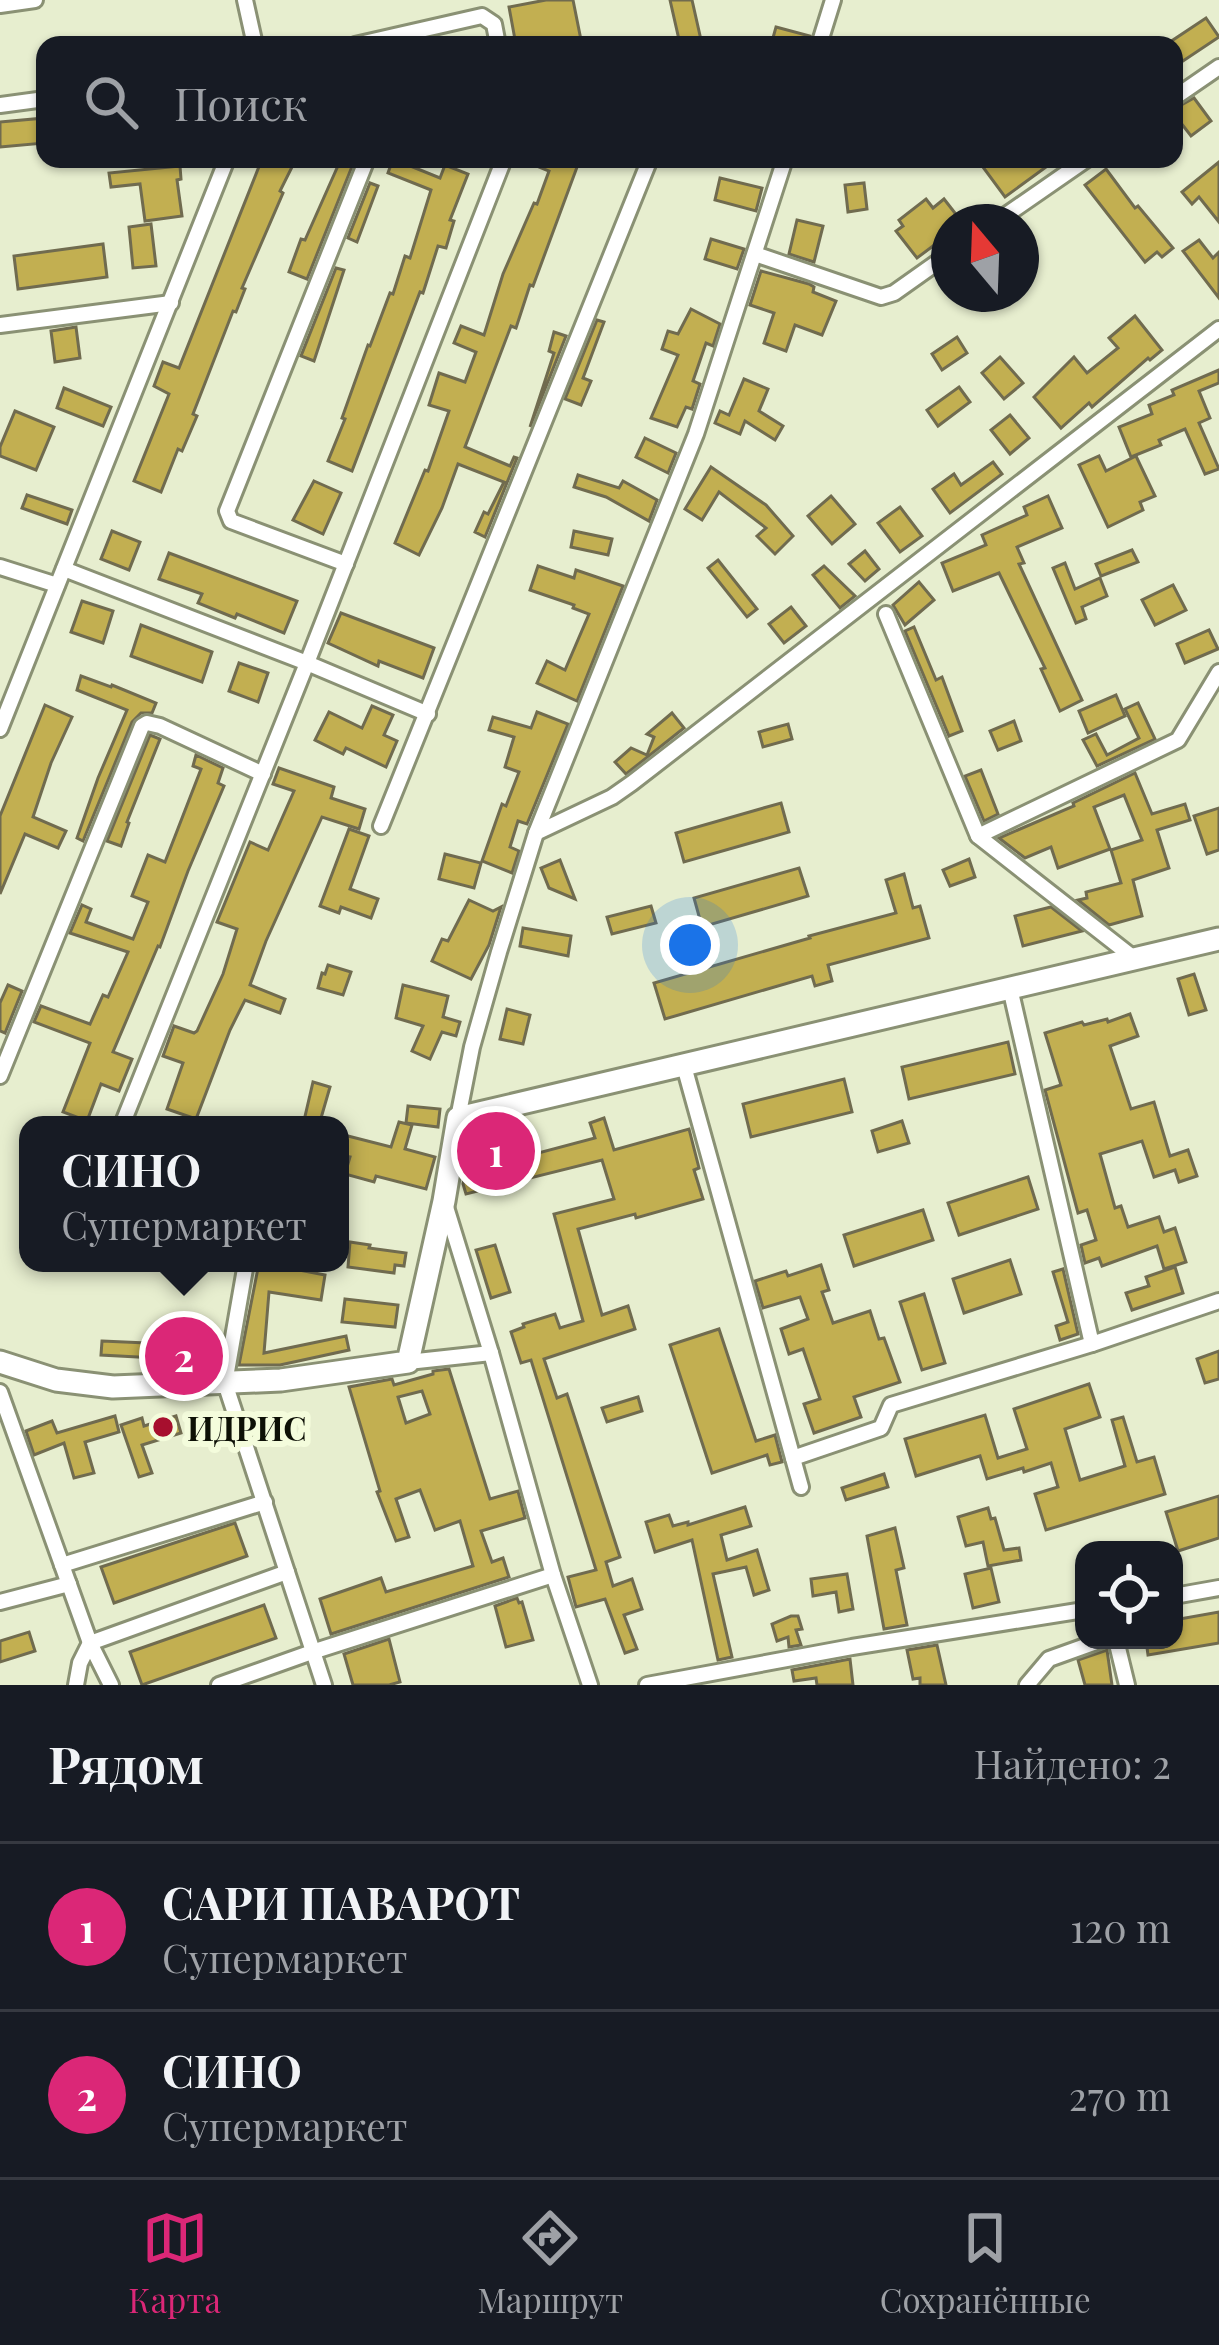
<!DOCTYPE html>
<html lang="ru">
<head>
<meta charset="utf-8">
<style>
	body { margin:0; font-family:"Playfair Display",serif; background:#20242c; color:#f1f3f6 }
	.controls { position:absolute; right:36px; bottom:36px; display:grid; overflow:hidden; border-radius:24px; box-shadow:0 3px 9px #0004 }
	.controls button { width:108px; height:108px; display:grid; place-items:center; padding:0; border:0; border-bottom:3px solid #363941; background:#171b24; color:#f1f3f6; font:60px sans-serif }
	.compass { position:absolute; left:931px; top:204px; width:108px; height:108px; border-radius:50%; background:#171b24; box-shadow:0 3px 9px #0004; rotate:341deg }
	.you { position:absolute; left:690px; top:945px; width:42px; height:42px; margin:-30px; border:9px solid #fff; border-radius:50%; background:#1a73e8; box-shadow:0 0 0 18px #1a73e833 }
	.badge { display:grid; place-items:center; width:78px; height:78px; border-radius:50%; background:#db2777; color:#fff; font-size:39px; font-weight:700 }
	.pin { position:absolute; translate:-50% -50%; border:6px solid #fff; box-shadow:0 3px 12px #0006 }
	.popup { position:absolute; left:19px; top:1116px; width:330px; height:156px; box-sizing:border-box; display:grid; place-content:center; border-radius:24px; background:#171b24; filter:drop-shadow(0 3px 9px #0005); font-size:39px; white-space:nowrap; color:#9ea1a6 }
	.popup b { font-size:45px; color:#f1f3f6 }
	.popup::after { content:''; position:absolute; left:50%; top:100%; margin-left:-24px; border:24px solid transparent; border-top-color:#171b24 }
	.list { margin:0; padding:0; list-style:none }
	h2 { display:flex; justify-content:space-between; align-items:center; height:156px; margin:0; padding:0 48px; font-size:51px }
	h2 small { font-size:39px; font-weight:400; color:#9ea1a6 }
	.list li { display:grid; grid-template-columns:78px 1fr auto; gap:36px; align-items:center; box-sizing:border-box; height:168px; padding:0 48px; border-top:3px solid #363941 }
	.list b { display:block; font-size:45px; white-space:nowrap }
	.list p { margin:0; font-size:39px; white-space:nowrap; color:#9ea1a6 }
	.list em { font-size:39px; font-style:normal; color:#9ea1a6 }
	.icon { flex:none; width:66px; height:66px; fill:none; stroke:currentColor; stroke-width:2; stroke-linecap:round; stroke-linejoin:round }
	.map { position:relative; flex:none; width:1219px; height:1685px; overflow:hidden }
	.search { position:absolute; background:#171b24; box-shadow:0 3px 9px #0004; left:36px; right:36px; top:36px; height:132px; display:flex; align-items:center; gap:30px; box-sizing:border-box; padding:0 42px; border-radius:24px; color:#9ea1a6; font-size:45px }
	.sheet { height:492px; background:#171b24 }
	nav { display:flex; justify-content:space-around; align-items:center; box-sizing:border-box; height:168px; border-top:3px solid #363941; background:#171b24; font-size:33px; color:#9ea1a6 }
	nav a { display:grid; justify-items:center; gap:6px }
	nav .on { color:#db2777 }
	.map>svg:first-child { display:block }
	.building { fill:#c2af51; stroke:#706b4f; stroke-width:3; fill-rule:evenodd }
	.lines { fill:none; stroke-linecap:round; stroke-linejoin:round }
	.street-casing { stroke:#8a9174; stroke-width:20 }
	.secondary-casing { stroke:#8a9174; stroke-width:27 }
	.street { stroke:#fff; stroke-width:14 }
	.secondary { stroke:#fff; stroke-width:21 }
	.poi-dot { fill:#a70f2e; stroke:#f4fcdc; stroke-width:4.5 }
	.labels { text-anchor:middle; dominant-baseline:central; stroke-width:12; stroke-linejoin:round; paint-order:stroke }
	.poi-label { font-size:33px; font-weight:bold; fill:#0d1006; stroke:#f4fcdc; text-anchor:start }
</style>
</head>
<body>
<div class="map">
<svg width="1219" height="1685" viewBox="0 0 1219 1685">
	<rect width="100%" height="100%" fill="#e7eecf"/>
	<!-- building -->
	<g class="building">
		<polygon points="546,0 573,0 582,45 516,45 509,7"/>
		<polygon points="670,0 692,0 701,40 680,44"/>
		<polygon points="1206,18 1219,37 1183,61 1170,42"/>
		<polygon points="776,27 810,36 808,45 771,45"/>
		<polygon points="1194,98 1211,121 1191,136 1174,114 1174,109"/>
		<polygon points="45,118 45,143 0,147 0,122"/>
		<polygon points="262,159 296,159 280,191 283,193 242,288 245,289 236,312 233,311 193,414 197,416 182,451 178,449 161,492 134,481 169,394 154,386 163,362 179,368"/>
		<polygon points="341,159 355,159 307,279 289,272 301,239 305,240"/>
		<polygon points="393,159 440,178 445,165 468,174 450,220 454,221 446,248 438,246 423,293 420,292 352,471 328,461 345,419 342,418 368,345 370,346 390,293 393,294 405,256 410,258 431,190 388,173"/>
		<polygon points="520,159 580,159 533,286 530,285 516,328 511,326 465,447 510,466 514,457 517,458 485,537 475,532 484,512 488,514 504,482 458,464 442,508 419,555 395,543 425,470 428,471 449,411 429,405 439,373 465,382 476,352 454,343 461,326 484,335 503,274 534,203 537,204 549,171"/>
		<polygon points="977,159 1057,159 1005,197"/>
		<polygon points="1219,162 1219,222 1199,197 1192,204 1182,192"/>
		<polygon points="180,166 181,179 177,180 182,216 145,221 140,184 111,187 109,173"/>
		<polygon points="1106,169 1135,208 1138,206 1173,248 1162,257 1157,252 1145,262 1085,185"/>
		<polygon points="720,178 762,188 756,211 715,200"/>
		<polygon points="370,183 378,186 357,242 348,238"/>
		<polygon points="864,183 867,209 848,212 845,185"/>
		<polygon points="926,199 933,208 944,199 962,222 949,222 949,234 917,258 896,231 903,226 899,220"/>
		<polygon points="797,220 823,226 814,262 789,254"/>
		<polygon points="151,224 156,266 133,268 129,227"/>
		<polygon points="711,239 744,249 737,269 705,259"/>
		<polygon points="1199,240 1213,258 1219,252 1219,298 1183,251"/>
		<polygon points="103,244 107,277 18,289 14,256"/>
		<polygon points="336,268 344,270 314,361 301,356"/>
		<polygon points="761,271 809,284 814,287 813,292 836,301 822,335 795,325 786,351 764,343 774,313 750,305"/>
		<polygon points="691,309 720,324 713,346 706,343 693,381 700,384 692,409 686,407 677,427 651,418 678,355 662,349 668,331 678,334"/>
		<polygon points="1135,316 1162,350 1150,360 1148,358 1092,407 1089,403 1061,428 1034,397 1074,357 1087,373 1118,348 1109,338"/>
		<polygon points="597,320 604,322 583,378 591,381 581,405 565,399"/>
		<polygon points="76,327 80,358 55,362 51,331"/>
		<polygon points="554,332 566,336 530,427 554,353 549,351"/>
		<polygon points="957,337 967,353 942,370 932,354"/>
		<polygon points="1000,357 1023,383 1004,399 982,373"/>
		<polygon points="1219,370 1219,383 1199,391 1210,418 1199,423 1219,469 1205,474 1185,429 1159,440 1161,445 1131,457 1119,427 1152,414 1149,405 1174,395 1172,390"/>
		<polygon points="744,379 768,389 759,411 783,426 775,440 745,421 740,434 715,423 720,411 729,415"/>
		<polygon points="959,387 970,402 938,426 927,410"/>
		<polygon points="64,388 111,407 103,426 57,408"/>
		<polygon points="15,411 54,427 36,470 0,456 0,447"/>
		<polygon points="1010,415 1029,438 1010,454 991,430"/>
		<polygon points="645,438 676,453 668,473 636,457"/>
		<polygon points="1099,456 1106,471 1136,456 1155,496 1140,502 1143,510 1108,527 1079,465"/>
		<polygon points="993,462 1002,474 950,513 933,489 954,474 961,485"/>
		<polygon points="711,467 766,505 793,536 775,554 757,536 766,528 719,492 702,520 685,509"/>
		<polygon points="578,475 619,488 623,481 657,500 649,521 606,497 574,487"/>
		<polygon points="314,481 341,493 323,534 293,520"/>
		<polygon points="27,495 72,510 67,524 22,508"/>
		<polygon points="831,496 855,524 832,544 808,516"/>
		<polygon points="1048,496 1062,528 1017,547 1024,563 1019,564 1082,700 1060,711 1041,669 1045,668 999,573 953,591 942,563 986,545 982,535 1027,515 1024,507"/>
		<polygon points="900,507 922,536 900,552 878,523"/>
		<polygon points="112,531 140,542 129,570 101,559"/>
		<polygon points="574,531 612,539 608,555 571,547"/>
		<polygon points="1132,550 1138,562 1101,576 1096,564"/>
		<polygon points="865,551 879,569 865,581 849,564"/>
		<polygon points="169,553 297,601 284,633 237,614 235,618 198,603 202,594 159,579"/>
		<polygon points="718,560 757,609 747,617 708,568"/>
		<polygon points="1065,563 1075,589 1100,578 1107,596 1082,607 1086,619 1076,623 1053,568"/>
		<polygon points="538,566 574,578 576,570 623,586 577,701 537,683 547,661 565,670 589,614 573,608 574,605 530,590"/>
		<polygon points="824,566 855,596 840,608 813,575"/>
		<polygon points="919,582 934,600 905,625 893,605"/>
		<polygon points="1173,585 1186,610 1155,625 1142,600"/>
		<polygon points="82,601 113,611 103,643 71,632"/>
		<polygon points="791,607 806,626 784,643 769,624"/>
		<polygon points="341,613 434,648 423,678 379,661 378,666 328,643"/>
		<polygon points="141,625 212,652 202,682 131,656"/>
		<polygon points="914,627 936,680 942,677 962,731 949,736 905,631"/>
		<polygon points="1209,630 1218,649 1185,663 1177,644"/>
		<polygon points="239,663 268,673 258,702 229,691"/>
		<polygon points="81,676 111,687 112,685 156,703 152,713 141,713 132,722 83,841 77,838 98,778 127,710 77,690"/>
		<polygon points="1116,695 1125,716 1088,733 1079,711"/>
		<polygon points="1138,703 1155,739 1097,766 1083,740 1096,734 1107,755 1139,738 1125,709"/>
		<polygon points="45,705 72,717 51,763 33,817 66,831 58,848 25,834 0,894 0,816"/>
		<polygon points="372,706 393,715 384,735 397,741 386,767 346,748 343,754 315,740 329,712 362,728"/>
		<polygon points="537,712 568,724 527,824 518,821 510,847 519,851 512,873 482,861 502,804 506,806 519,772 505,767 514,737 489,730 493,717 531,728"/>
		<polygon points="672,713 684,728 626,774 615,762 631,748 647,755 654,737 647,734"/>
		<polygon points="1014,721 1021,741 998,750 990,731"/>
		<polygon points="788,724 792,739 763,747 759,732"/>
		<polygon points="150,735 160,739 127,822 129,823 121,846 107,841"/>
		<polygon points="196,755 223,768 218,783 224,786 188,871 160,947 158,946 113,1052 132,1059 119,1091 101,1084 87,1121 63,1112 90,1043 34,1022 41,1006 90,1024 103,995 108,997 128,952 70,933 82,905 91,909 86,922 133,939 148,902 132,896 148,855 165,862 201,769 193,766"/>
		<polygon points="279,768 334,787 331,798 365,809 359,829 322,817 266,941 250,985 285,999 280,1013 245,1000 230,1030 196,1119 167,1109 183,1063 163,1056 174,1026 194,1033 197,1031 223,974 237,929 217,922 250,842 268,850 294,791 273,784"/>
		<polygon points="981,770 998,814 984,821 965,776"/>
		<polygon points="1135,773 1152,814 1185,804 1190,820 1157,830 1169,868 1133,880 1142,916 1109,925 1078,900 1087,898 1086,892 1121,883 1111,850 1142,840 1124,795 1094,807 1110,849 1058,868 1051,847 1025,858 999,838 1074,806 1073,803"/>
		<polygon points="781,803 789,832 684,862 676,833"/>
		<polygon points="1219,808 1219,850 1207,854 1194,816"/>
		<polygon points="349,829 369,836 350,889 378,899 371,918 341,907 339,913 320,906"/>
		<polygon points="445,854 481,863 474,888 439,879"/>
		<polygon points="969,859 975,877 950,886 943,870"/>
		<polygon points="560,860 575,899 549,888 541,868"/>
		<polygon points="799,868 808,896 702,927 694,898"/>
		<polygon points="904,874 913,908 920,906 929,938 828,965 832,981 815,986 812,976 665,1019 654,983 810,938 809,936 896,913 886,880"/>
		<polygon points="469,900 493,911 501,907 489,945 471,979 432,961 442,939 448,941"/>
		<polygon points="651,906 656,923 612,934 607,917"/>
		<polygon points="1051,907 1082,931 1023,946 1015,916"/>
		<polygon points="523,928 571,936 568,956 520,946"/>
		<polygon points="328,965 351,972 343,995 318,988 322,973 325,974"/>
		<polygon points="1194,974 1206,1010 1189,1015 1178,979"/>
		<polygon points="8,985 22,991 5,1033 0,1031 0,1003"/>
		<polygon points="403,985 448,996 443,1017 460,1022 456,1036 442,1032 430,1059 412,1051 423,1026 396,1018"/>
		<polygon points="507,1009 530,1015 523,1044 500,1039"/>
		<polygon points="1130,1014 1138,1036 1110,1046 1131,1109 1154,1102 1170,1156 1188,1150 1197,1176 1179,1182 1175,1170 1154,1177 1142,1141 1100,1154 1115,1208 1121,1206 1128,1227 1159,1217 1164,1232 1175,1228 1186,1262 1164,1269 1157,1246 1102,1266 1099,1258 1085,1263 1081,1245 1096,1240 1087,1210 1078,1213 1045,1090 1061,1085 1045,1033 1082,1022 1084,1025 1107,1019 1108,1022"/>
		<polygon points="1008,1042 1015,1074 909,1099 902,1067"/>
		<polygon points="844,1079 852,1112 751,1137 743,1104"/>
		<polygon points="313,1082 330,1087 319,1125 303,1125"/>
		<polygon points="408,1106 440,1109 438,1127 406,1123"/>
		<polygon points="604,1118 614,1150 689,1129 699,1168 694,1170 703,1199 636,1218 635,1214 578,1229 602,1315 628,1306 635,1329 544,1359 557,1398 567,1394 620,1557 606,1562 613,1586 632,1579 642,1609 624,1615 637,1649 625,1653 605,1599 576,1607 568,1577 596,1570 531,1360 521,1363 511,1332 524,1327 523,1324 555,1314 560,1328 583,1321 554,1214 614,1199 602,1160 466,1194 463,1184 470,1150 525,1135 531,1155 595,1138 590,1123"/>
		<polygon points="902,1121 909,1143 878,1152 872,1131"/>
		<polygon points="399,1122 412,1125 405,1149 435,1157 426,1189 376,1176 374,1182 345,1174 350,1157 340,1155 340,1134 391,1147"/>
		<polygon points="1028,1177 1038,1209 959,1235 948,1203"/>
		<polygon points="923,1210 933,1240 854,1266 844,1235"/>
		<polygon points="350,1242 370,1245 369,1248 406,1253 404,1266 395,1265 394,1273 348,1267"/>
		<polygon points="495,1245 510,1292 491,1298 476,1250"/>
		<polygon points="1010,1260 1021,1294 964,1313 953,1279"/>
		<polygon points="259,1263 295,1263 294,1269 325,1275 321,1300 269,1292 264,1353 346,1336 349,1350 280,1365 239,1365"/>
		<polygon points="821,1265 829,1290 822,1292 833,1323 870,1311 879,1339 884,1338 900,1382 854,1397 861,1417 814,1433 804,1404 820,1399 803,1349 789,1354 781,1329 808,1319 800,1297 763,1308 755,1281 786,1271 788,1276"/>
		<polygon points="1175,1267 1183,1293 1132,1310 1126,1293 1149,1286 1146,1277"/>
		<polygon points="1063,1269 1078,1334 1060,1340 1056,1326 1068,1322 1053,1272"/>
		<polygon points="924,1294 945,1363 922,1370 900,1302"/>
		<polygon points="345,1299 398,1305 395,1327 342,1322"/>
		<polygon points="719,1329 756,1441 775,1435 782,1462 770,1465 767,1455 712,1473 670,1345"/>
		<polygon points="102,1341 213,1346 212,1361 101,1355"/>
		<polygon points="1219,1351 1219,1379 1205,1383 1197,1359"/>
		<path d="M449,1369L490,1499L518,1491L525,1518L481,1531L492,1562L503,1558L509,1577L331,1634L320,1599L381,1578L386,1592L473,1566L460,1521L435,1530L420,1490L396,1499L409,1537L396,1541L377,1492L380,1491L349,1387L392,1379L394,1385L433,1374V1371ZM422,1391L430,1414L406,1423L398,1397Z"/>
		<polygon points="1089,1384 1100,1417 1065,1429 1080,1480 1125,1466 1112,1420 1123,1417 1137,1462 1154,1457 1165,1494 1046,1530 1035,1494 1058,1487 1051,1463 1024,1472 1023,1468 987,1479 980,1456 916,1476 905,1439 985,1415 998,1458 1027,1449 1014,1409"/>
		<polygon points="638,1397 642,1411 607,1422 602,1408"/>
		<polygon points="115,1416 119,1432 85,1442 94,1473 74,1478 64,1443 34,1455 26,1431 52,1421 57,1433"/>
		<polygon points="176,1416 181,1433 142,1445 152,1473 139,1477 121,1425 142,1418 144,1426"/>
		<polygon points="884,1474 888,1487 846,1500 842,1488"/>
		<polygon points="1219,1496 1219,1538 1178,1551 1166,1512"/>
		<polygon points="745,1507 751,1526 721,1535 727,1560 757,1550 769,1590 754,1595 746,1567 713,1574 732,1657 718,1660 692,1540 655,1552 646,1522 669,1515 673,1526 688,1522 688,1525"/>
		<polygon points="988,1508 991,1519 995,1518 1004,1550 1019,1548 1021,1560 988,1566 983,1542 966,1546 958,1517"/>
		<polygon points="235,1523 247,1556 114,1603 101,1567"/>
		<polygon points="895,1528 904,1568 896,1570 907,1625 884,1629 867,1536"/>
		<polygon points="991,1568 999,1602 973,1608 965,1574"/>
		<polygon points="847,1574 853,1609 839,1612 836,1592 813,1596 811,1579"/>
		<polygon points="517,1598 519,1603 522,1602 533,1640 506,1647 495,1606"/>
		<polygon points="264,1605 276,1638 142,1685 130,1652"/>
		<polygon points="1219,1612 1219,1643 1148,1655 1146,1640 1174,1640 1174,1620"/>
		<polygon points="791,1616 798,1616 802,1629 796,1630 801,1645 789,1647 788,1637 777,1641 772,1624"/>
		<polygon points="29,1632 35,1651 0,1662 0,1641"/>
		<polygon points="389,1639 400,1682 389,1685 353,1685 344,1654"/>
		<polygon points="937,1645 946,1685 920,1685 920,1678 913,1679 907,1650"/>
		<polygon points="1107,1650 1112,1685 1085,1685 1078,1660"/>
		<polygon points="850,1659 853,1685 817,1685 816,1678 794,1681 792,1670"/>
	</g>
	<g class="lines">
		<!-- street casing -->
		<g class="street-casing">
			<g id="street">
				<polyline points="245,0 255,45"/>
				<polyline points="0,5 35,0"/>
				<polyline points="355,45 482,16 494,24 498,45"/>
				<polyline points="819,45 833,0"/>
				<polyline points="1174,98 1219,67"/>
				<polyline points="0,105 45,99"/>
				<polyline points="996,222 1087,159"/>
				<polyline points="755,254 881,297 894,293 949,254"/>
				<polyline points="0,325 171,303"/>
				<polyline points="346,564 231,521 227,511 367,159"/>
				<polyline points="0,567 57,585"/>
				<polyline points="64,569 307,663 428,714"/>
				<polyline points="886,614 978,836"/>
				<polyline points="0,729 227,159"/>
				<polyline points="381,826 650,159"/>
				<polyline points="536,833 612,797 632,783 1219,329"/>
				<polyline points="1135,959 978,836 1178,740 1219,672"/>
				<polyline points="1010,988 1092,1344"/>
				<polyline points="684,1066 801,1487"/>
				<polyline points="0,1076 142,726 147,723 160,726 263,774"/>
				<polyline points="458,1118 472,1047 499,952 536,833 696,434 785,159"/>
				<polyline points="122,1125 307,663 504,159"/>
				<polyline points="446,1207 491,1353 553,1575 590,1685"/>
				<polyline points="246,1263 225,1383 324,1685"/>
				<polyline points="408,1362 491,1353"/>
				<polyline points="0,1392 90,1643 111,1685"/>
				<polyline points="793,1458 881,1428 891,1405 1092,1344 1219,1301"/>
				<polyline points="62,1565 265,1502"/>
				<polyline points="1174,1596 1219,1588"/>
				<polyline points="0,1602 69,1584"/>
				<polyline points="1116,1640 1127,1685"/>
				<polyline points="76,1685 80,1663 90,1643 287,1572"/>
				<polyline points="219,1685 312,1652 553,1575"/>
				<polyline points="647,1685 852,1647 1084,1610"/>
				<polyline points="1027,1685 1049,1659 1102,1640"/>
			</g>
		</g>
		<!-- secondary casing -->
		<g class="secondary-casing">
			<polyline id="secondary" points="0,1362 56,1380 113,1387 281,1380 408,1362 444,1201 458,1118 1219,939"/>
		</g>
		<!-- street -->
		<use href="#street" class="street"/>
		<!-- secondary -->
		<use href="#secondary" class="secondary"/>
	</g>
	<!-- markers -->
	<circle class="poi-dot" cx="163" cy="1427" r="12"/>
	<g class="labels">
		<!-- poi labels -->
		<g class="poi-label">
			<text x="187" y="1427">ИДРИС</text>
		</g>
	</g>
</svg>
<div class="controls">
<button><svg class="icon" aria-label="locate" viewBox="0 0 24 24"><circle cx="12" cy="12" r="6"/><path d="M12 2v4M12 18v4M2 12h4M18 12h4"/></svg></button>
</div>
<svg class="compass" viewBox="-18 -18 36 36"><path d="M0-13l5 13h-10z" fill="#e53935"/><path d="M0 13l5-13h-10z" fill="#9ea1a6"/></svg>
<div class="you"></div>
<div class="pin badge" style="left:496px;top:1151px">1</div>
<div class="pin badge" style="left:184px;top:1356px">2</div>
<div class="popup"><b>СИНО</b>Супермаркет</div>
<div class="search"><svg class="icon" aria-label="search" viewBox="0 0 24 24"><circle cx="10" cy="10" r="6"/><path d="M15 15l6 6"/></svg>Поиск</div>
</div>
<section class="sheet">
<h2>Рядом<small>Найдено: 2</small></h2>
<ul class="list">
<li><span class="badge">1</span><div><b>САРИ ПАВАРОТ</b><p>Супермаркет</p></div><em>120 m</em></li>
<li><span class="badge">2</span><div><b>СИНО</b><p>Супермаркет</p></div><em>270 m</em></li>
</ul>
</section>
<nav>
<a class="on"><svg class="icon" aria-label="map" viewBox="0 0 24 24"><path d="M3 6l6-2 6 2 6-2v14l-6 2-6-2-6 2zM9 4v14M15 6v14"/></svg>Карта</a>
<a><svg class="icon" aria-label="directions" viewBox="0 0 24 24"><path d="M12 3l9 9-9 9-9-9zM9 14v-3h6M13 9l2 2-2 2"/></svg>Маршрут</a>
<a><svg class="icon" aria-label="saved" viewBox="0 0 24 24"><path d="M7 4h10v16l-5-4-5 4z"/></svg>Сохранённые</a>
</nav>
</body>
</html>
